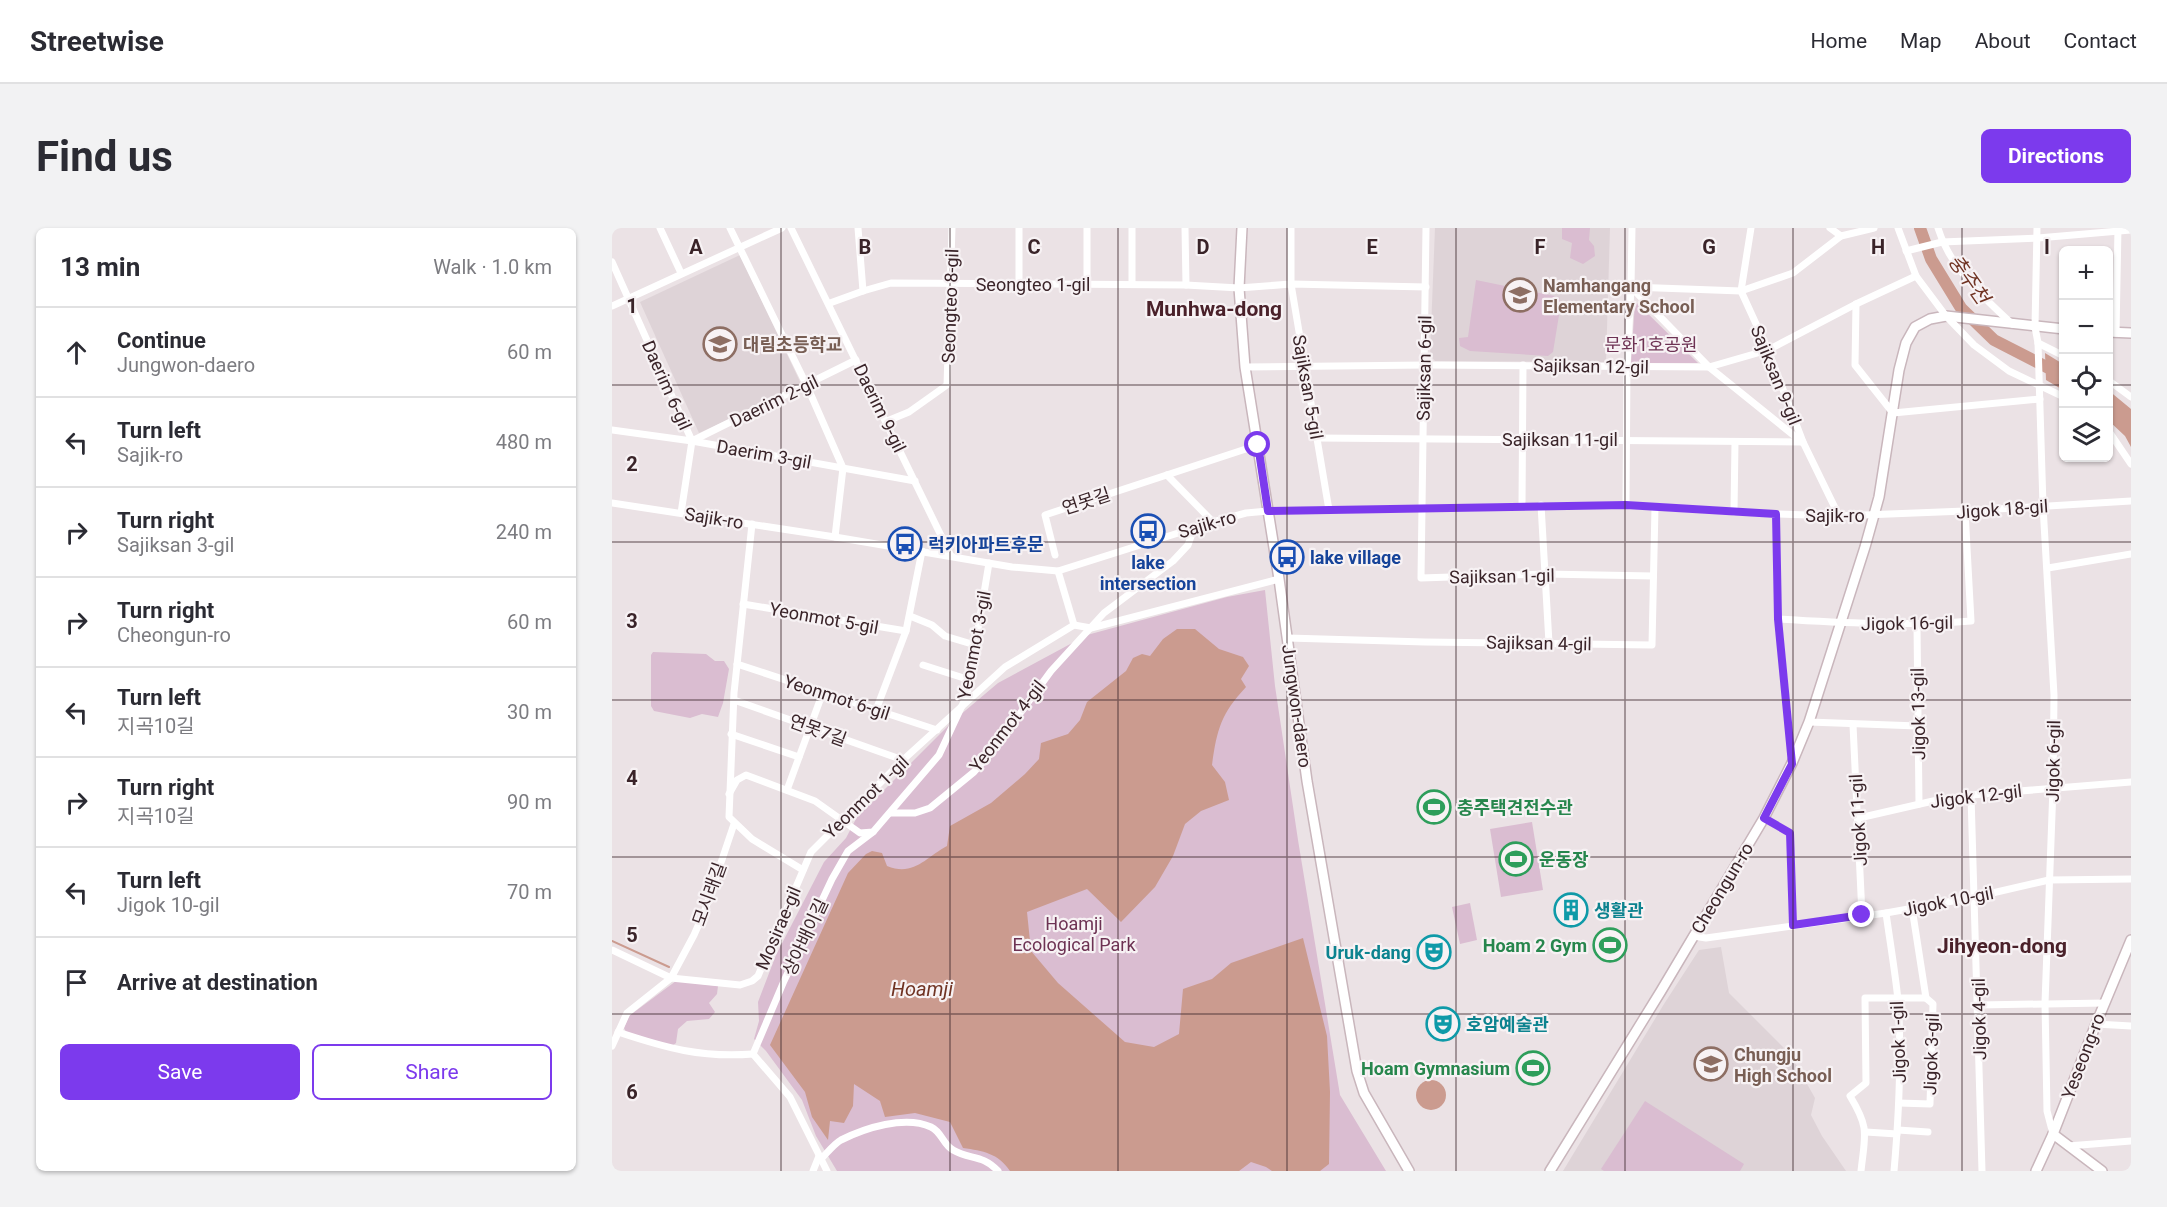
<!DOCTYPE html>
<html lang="en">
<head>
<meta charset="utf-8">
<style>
	body { margin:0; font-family:Roboto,"Noto Sans KR",sans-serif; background:#f2f2f3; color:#2b2b33 }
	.controls { position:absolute; right:18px; top:18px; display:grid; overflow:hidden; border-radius:9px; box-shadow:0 2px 4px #0004 }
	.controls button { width:54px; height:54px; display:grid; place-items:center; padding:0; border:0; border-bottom:2px solid #e1e1e2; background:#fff; color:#2b2b33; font:30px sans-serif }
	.stop { position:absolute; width:18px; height:18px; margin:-14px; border:4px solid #7c3aed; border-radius:50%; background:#fff }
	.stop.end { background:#7c3aed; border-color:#fff; box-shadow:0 2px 6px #0008 }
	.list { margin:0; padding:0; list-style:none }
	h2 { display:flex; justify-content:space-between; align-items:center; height:78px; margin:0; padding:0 24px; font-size:26px }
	h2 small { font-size:20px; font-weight:400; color:#7c7c81 }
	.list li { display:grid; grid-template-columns:39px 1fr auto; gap:18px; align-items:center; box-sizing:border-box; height:90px; padding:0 24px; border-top:2px solid #e1e1e2 }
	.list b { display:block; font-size:22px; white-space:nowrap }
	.list p { margin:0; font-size:20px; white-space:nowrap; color:#7c7c81 }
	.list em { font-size:20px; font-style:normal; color:#7c7c81 }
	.actions { display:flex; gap:12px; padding:18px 24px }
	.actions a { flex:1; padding:14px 0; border:2px solid #7c3aed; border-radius:9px; text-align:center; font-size:21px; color:#7c3aed }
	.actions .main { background:#7c3aed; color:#fff }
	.icon { flex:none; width:33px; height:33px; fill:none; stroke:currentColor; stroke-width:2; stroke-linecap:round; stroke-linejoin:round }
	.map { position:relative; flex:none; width:1519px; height:943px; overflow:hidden; border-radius:9px }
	header { display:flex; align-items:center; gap:36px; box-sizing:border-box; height:84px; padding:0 30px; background:#fff; border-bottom:2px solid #e1e1e2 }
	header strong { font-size:28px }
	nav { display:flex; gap:33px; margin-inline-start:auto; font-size:21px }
	.intro { display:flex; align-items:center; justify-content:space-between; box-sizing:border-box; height:144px; padding:0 36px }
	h1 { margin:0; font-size:42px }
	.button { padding:15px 27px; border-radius:9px; background:#7c3aed; color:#fff; font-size:21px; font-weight:700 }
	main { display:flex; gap:36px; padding:0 36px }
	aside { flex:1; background:#fff; border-radius:9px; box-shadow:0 2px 4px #0004 }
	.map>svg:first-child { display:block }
	.built { fill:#ded3d7 }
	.green { fill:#dabdd1 }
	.water { fill:#cb9b8f }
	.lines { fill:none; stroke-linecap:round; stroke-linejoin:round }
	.stream { stroke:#cb9b8f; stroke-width:2 }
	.river { stroke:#cb9b8f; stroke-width:12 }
	.secondary-casing { stroke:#c9b6bc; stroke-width:12 }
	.street { stroke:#fff; stroke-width:7 }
	.secondary { stroke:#fff; stroke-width:9 }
	.route { stroke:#7c3aed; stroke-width:8 }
	.grid { fill:none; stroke:#3a2429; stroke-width:1.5; stroke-opacity:0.55 }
	.labels { text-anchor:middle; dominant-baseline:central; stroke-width:4.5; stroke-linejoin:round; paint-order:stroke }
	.street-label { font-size:18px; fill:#3a2429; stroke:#f7f2f4 }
	.education-label { font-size:18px; font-weight:bold; fill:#785e54; stroke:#f7f2f4; text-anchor:start }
	.park-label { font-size:18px; fill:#6d3253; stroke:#f7f2f4 }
	.transit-label { font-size:18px; font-weight:bold; fill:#164399; stroke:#f7f2f4; text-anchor:start }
	.leisure-label { font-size:18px; font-weight:bold; fill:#27864d; stroke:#f7f2f4; text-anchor:start }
	.culture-label { font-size:18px; font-weight:bold; fill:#0d838f; stroke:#f7f2f4; text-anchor:start }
	.water-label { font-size:20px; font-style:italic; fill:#703323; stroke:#f7f2f4 }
	.quarter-label { font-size:21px; font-weight:bold; fill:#4a212a; stroke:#f7f2f4 }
	.grid-label { font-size:20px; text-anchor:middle; font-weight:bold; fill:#3a2429; stroke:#f7f2f4; stroke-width:4.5; stroke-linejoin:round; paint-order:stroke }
</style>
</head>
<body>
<header>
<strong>Streetwise</strong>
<nav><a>Home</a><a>Map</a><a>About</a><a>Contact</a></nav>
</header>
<div class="intro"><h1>Find us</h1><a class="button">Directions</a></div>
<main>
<aside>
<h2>13 min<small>Walk · 1.0 km</small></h2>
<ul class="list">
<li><svg class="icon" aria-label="ahead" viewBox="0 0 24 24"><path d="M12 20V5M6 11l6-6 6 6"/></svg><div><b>Continue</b><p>Jungwon-daero</p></div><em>60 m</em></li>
<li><svg class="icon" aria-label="left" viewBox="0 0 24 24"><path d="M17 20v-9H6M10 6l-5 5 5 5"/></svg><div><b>Turn left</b><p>Sajik-ro</p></div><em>480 m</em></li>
<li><svg class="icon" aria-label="right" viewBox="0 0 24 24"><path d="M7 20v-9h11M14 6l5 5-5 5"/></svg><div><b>Turn right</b><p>Sajiksan 3-gil</p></div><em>240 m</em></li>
<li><svg class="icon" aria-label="right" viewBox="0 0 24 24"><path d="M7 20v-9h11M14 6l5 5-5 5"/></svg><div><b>Turn right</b><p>Cheongun-ro</p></div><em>60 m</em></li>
<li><svg class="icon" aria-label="left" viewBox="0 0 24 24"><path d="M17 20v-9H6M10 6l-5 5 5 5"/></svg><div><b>Turn left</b><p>지곡10길</p></div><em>30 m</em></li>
<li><svg class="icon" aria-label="right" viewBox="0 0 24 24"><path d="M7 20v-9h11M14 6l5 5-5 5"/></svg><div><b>Turn right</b><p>지곡10길</p></div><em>90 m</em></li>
<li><svg class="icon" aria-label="left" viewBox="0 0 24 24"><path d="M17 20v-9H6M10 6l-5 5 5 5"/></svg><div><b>Turn left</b><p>Jigok 10-gil</p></div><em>70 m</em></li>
<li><svg class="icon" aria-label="arrive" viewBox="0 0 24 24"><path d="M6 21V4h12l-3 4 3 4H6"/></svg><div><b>Arrive at destination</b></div></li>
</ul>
<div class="actions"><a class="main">Save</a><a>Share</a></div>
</aside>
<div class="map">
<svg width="1519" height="943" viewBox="0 0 1519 943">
	<rect width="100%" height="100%" fill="#ebe2e5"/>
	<!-- built -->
	<g class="built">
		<polygon points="823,0 998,0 994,134 823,133 818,127"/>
		<polygon points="128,27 190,158 87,205 28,74"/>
		<polygon points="1109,719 1117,765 1178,826 1203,870 1199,887 1210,908 1234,943 951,943 1052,776 1087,722"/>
	</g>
	<!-- green -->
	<g class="green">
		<polygon points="950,0 978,0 977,12 982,18 983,28 971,36 958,30 960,15 950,11"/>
		<polygon points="864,52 947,69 949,75 941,124 936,128 858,123 848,118 847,110 856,109"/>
		<polygon points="1023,73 1086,135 1019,135"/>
		<polygon points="653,362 663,458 686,612 728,867 774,943 225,943 204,908 190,872 154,823 142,811 147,793 146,774 164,727 212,634 234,610 245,589 341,493 386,455 475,407 615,369"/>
		<polygon points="41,424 94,426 103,433 112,433 117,441 111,475 106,489 90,486 78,490 42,483 39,478 39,427"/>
		<polygon points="920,594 931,662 889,669 878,601"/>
		<polygon points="858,675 865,712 848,716 840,679"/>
		<polygon points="64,753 106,758 105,766 97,775 103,784 97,791 75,793 66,801 64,815 60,818 14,804 12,800 17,788"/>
		<polygon points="1033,873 1132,936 1128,943 992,943 989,941"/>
	</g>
	<!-- water -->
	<g class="water">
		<polygon points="1433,125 1451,136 1451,162 1434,152"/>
		<polygon points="1496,162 1519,181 1519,219 1513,208 1497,193"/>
		<path d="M565,401H583L607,421L631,429L637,438L629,451L634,459C609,486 605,501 600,537L613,554L617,572L589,583L573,596L561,628L543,659L509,694L475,661L415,684L419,723L446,755L513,814L542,819L567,806L571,761L600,751L619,735L691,710L715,808L718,864L717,936L708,943H660L654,939L639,934L627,943H398C386,925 371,923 351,920L338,894L303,885L273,889L268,873L242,856L241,878L232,895L218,893L216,912L200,889L193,864L158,817L236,645L254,626L260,623L270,625L275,638C302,649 314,629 335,618L338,598L379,575L413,546L427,531L429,515L456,506L468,492L475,474L514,443L521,430L530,426L538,428L551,411Z"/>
		<circle cx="819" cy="867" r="15"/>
	</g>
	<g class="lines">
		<!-- stream -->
		<polyline class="stream" points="0,713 57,739"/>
		<!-- river -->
		<polyline class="river" points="1308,0 1319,31 1349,80 1382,112 1452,148"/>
		<!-- secondary casing -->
		<g class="secondary-casing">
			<g id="secondary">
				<polyline points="630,0 627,60 633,139 667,351 695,553 745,843 752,865 797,943"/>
				<polyline points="1496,104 1519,105"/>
				<polyline points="1441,906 1490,943"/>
				<polyline points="938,943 1049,763 1152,590 1180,535 1197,494 1253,319 1267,269 1287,142 1294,115 1303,99 1318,91 1334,88 1452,101"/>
				<polyline points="1424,943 1441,906 1484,796 1519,712"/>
			</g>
		</g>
		<!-- street -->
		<g class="street">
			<polyline points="48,0 69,45"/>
			<polyline points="118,0 195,158 231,240 223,309"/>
			<polyline points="179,0 339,328"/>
			<polyline points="246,0 251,63"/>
			<polyline points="407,0 407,56"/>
			<polyline points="475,0 475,56"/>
			<polyline points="573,0 574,57"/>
			<polyline points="679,0 679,56 717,282"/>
			<polyline points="814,0 809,350 933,346 1041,348"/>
			<polyline points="1139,0 1129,63 1156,122 1191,214 1227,288"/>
			<polyline points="1218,0 1229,8"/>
			<polyline points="1286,0 1304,48 1334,88 1362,117 1397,143 1452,169"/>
			<path d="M1326,0C1338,40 1370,68 1400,96"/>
			<polyline points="1425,0 1423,99 1426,115 1431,278 1442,467 1441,559 1433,775 1435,883 1441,906"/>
			<polyline points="1294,23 1330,14 1426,10 1519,2"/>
			<polyline points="0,34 80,213 69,285"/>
			<polyline points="520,56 520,0"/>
			<polyline points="1019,59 1129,63 1181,45 1229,8 1262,0"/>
			<polyline points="1019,59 1097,139 1190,214"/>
			<polyline points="218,75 251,63 279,55 574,57 627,60 679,56 814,59"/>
			<polyline points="1244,76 1243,137 1281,185 1428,171"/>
			<polyline points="0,78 170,0"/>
			<polyline points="1504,105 1506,0"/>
			<polyline points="1426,115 1452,128"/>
			<polyline points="633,139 813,137 1097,139 1156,122 1244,76 1304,48"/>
			<polyline points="1496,152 1519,169"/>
			<polyline points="275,193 297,184 335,157 340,0"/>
			<polyline points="0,202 80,213 303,253"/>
			<polyline points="1496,202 1519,236"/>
			<polyline points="705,210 1191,214"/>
			<polyline points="80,213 244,132"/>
			<polyline points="555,247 601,294"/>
			<polyline points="0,275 223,309 400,339 446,343 601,294 634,285 656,283 1014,277 1164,286 1227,288 1353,283 1519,273"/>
			<polyline points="910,277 911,137"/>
			<polyline points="929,277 937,415"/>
			<polyline points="1014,277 1015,139 1019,59 1020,0"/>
			<polyline points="1122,284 1123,214"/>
			<polyline points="1164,286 1166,391 1180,532"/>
			<polyline points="140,296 122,465 117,589 140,611 191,642"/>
			<polyline points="443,327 433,287 646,217"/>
			<polyline points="1436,340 1519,326"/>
			<polyline points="446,343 462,397"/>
			<polyline points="131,376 294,403"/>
			<polyline points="298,388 320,397 333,408 363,417"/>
			<path d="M1166,391C1231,395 1294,398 1359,393L1353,283"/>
			<polyline points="1305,397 1307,576"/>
			<polyline points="676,410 813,414 1040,417 1043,279"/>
			<polyline points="125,436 325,502"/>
			<polyline points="311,437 358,452"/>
			<polyline points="122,472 291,532"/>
			<polyline points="264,482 294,403 310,323"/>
			<polyline points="1197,494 1306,498"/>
			<polyline points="1241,497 1250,687"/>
			<polyline points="119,506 187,529"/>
			<polyline points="175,562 211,464"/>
			<polyline points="117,566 125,552 134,547 203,573 248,605 261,604 327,527 355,467 377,335"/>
			<polyline points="1359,567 1370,943"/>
			<polyline points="279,585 303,585 318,580 362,544 379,525 439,443 492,385 561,333 576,317 582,300"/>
			<polyline points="1152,590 1178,605 1181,697"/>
			<polyline points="1247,590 1321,573 1359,567 1519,554"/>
			<path d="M261,604L236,623L220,651L172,753L141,826L178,869L209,931C215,925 222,916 229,912C253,900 293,887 319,899C330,904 331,917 341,922C358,932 370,926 386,943"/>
			<path d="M1274,685C1278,714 1283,743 1286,772C1290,829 1287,886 1282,943"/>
			<polyline points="1081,708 1094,710 1274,685 1363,669 1437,652 1519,651"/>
			<polyline points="0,722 59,750 128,757 140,753 146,748 199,624 291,532 393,439 462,397 479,400 667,351"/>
			<polyline points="1366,777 1492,775"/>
			<polyline points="1484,796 1519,798"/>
			<path d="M6,804C54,820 89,830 141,826"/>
			<polyline points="0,818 15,785 59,750 82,707 93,682 122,596"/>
			<polyline points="1287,875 1318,876 1321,776 1314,770 1300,680"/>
			<polyline points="1286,902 1316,904"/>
			<polyline points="1254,904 1285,906"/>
			<polyline points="1456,918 1519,913"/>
			<polyline points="209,931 215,943"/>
			<polyline points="201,943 207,928"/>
			<path d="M1249,943C1253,906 1258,901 1238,868L1254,855L1253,770H1314"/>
		</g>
		<!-- secondary -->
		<use href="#secondary" class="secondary"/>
	</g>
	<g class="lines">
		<!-- route -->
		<polyline class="route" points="646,217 656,283 1014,277 1164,286 1166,391 1180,536 1152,590 1178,605 1181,697 1250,687"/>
	</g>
	<!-- grid -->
	<path class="grid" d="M169,0V943M338,0V943M506,0V943M675,0V943M844,0V943M1013,0V943M1181,0V943M1350,0V943M0,157H1452M1496,157H1519M0,314H1519M0,472H1519M0,629H1519M0,786H1519"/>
	<!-- icons -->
	<defs>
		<g id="school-ring" transform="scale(1.725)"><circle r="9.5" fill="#f7f2f4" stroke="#8d6e63" stroke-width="1.5"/><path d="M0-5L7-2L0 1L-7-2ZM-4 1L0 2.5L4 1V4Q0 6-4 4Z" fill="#8d6e63"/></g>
		<g id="bus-ring" transform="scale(1.725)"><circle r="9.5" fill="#f7f2f4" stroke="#1a4fb4" stroke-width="1.5"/><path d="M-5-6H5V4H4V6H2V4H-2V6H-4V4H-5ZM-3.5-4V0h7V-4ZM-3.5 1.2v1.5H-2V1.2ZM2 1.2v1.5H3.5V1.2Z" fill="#1a4fb4"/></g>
		<g id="stadium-ring" transform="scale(1.725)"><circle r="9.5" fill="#f7f2f4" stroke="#2e9e5b" stroke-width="1.5"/><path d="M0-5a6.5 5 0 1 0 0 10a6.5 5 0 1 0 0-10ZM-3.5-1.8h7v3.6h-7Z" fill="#2e9e5b"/></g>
		<g id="building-ring" transform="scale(1.725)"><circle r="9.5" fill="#f7f2f4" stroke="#0f9aa8" stroke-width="1.5"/><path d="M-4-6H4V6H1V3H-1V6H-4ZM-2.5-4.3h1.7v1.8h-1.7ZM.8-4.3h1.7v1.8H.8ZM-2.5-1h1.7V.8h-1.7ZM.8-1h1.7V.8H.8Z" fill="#0f9aa8"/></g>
		<g id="theatre-ring" transform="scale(1.725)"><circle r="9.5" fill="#f7f2f4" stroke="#0f9aa8" stroke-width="1.5"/><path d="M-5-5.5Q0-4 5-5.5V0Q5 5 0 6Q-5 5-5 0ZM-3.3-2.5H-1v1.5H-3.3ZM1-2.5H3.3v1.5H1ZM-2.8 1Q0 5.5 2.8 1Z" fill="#0f9aa8"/></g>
	</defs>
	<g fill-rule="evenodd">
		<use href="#school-ring" x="908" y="67"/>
		<use href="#school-ring" x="108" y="116"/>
		<use href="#bus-ring" x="536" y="303"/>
		<use href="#bus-ring" x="293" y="316"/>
		<use href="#bus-ring" x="675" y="329"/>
		<use href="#stadium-ring" x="822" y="579"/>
		<use href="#stadium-ring" x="904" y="631"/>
		<use href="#building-ring" x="959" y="682"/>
		<use href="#stadium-ring" x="998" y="717"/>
		<use href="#theatre-ring" x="822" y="724"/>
		<use href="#theatre-ring" x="831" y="796"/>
		<use href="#school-ring" x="1099" y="836"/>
		<use href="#stadium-ring" x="921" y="840"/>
	</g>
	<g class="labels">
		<!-- street labels -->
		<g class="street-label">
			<text x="421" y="56">Seongteo 1-gil</text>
			<text transform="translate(338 78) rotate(-88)">Seongteo 8-gil</text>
			<text transform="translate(979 138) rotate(1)">Sajiksan 12-gil</text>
			<text transform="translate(812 140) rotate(-89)">Sajiksan 6-gil</text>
			<text transform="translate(1164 147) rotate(68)">Sajiksan 9-gil</text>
			<text transform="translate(55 157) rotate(66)">Daerim 6-gil</text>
			<text transform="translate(696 159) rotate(80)">Sajiksan 5-gil</text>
			<text transform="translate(162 173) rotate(-26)">Daerim 2-gil</text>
			<text transform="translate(268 180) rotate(64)">Daerim 9-gil</text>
			<text x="948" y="211">Sajiksan 11-gil</text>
			<text transform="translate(152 226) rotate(10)">Daerim 3-gil</text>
			<text transform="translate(474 273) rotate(-18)">연못길</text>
			<text transform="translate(1390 281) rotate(-4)">Jigok 18-gil</text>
			<text x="1223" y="287">Sajik-ro</text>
			<text transform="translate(102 290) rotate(9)">Sajik-ro</text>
			<text transform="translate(595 296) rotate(-16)">Sajik-ro</text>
			<text transform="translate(890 348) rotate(-1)">Sajiksan 1-gil</text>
			<text transform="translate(212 390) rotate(10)">Yeonmot 5-gil</text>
			<text transform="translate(1295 395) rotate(-1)">Jigok 16-gil</text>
			<text transform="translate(927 415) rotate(1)">Sajiksan 4-gil</text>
			<text transform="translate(362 417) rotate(-79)">Yeonmot 3-gil</text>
			<text transform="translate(225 469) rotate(18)">Yeonmot 6-gil</text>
			<text transform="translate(685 478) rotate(82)">Jungwon-daero</text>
			<text transform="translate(1306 486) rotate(-91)">Jigok 13-gil</text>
			<text transform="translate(395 498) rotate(-52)">Yeonmot 4-gil</text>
			<text transform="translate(206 502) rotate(20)">연못7길</text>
			<text transform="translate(1441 533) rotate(-89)">Jigok 6-gil</text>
			<text transform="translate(1364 568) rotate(-7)">Jigok 12-gil</text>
			<text transform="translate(254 569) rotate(-44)">Yeonmot 1-gil</text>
			<text transform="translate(1246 592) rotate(-93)">Jigok 11-gil</text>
			<text transform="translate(1110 660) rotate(-59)">Cheongun-ro</text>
			<text transform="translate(97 666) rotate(-70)">모시래길</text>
			<text transform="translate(1336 673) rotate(-11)">Jigok 10-gil</text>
			<text transform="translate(166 700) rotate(-67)">Mosirae-gil</text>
			<text transform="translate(193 709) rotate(-65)">상아배이길</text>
			<text transform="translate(1367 791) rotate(-91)">Jigok 4-gil</text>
			<text transform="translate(1286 814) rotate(-92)">Jigok 1-gil</text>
			<text transform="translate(1319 826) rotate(-88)">Jigok 3-gil</text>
			<text transform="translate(1471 828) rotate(-69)">Yeseong-ro</text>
		</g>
		<!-- education labels -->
		<g class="education-label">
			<text x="931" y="57">Namhangang<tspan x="931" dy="21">Elementary School</tspan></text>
			<text x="131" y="116">대림초등학교</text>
			<text x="1122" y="826">Chungju<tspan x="1122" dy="21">High School</tspan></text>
		</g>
		<!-- park labels -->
		<g class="park-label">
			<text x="1039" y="116">문화1호공원</text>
			<text x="462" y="695">Hoamji<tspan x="462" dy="21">Ecological Park</tspan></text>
		</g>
		<!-- transit labels -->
		<g class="transit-label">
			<text x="316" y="316">럭키아파트후문</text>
			<text x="698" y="329">lake village</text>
			<text x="536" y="334" text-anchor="middle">lake<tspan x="536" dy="21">intersection</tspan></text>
		</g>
		<!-- leisure labels -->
		<g class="leisure-label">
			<text x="845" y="579">충주택견전수관</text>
			<text x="927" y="631">운동장</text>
			<text x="975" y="717" text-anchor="end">Hoam 2 Gym</text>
			<text x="898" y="840" text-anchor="end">Hoam Gymnasium</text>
		</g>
		<!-- culture labels -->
		<g class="culture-label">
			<text x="982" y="682">생활관</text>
			<text x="799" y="724" text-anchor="end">Uruk-dang</text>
			<text x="854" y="796">호암예술관</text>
		</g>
		<!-- water labels -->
		<g class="water-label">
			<text transform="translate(1357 51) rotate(55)">충주천</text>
			<text x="310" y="761">Hoamji</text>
		</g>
		<!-- quarter labels -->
		<g class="quarter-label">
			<text x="602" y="81">Munhwa-dong</text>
			<text x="1390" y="718">Jihyeon-dong</text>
		</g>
	</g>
	<g class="grid-label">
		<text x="84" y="26">A</text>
		<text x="253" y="26">B</text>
		<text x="422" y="26">C</text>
		<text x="591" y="26">D</text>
		<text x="760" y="26">E</text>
		<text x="928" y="26">F</text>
		<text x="1097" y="26">G</text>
		<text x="1266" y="26">H</text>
		<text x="1435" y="26">I</text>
		<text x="20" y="85">1</text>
		<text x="20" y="243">2</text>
		<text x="20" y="400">3</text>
		<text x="20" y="557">4</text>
		<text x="20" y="714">5</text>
		<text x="20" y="871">6</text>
	</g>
</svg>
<div class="controls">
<button>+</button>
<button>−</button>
<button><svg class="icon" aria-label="locate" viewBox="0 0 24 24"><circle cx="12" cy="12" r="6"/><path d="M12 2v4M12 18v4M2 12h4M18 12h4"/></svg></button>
<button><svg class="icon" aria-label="layers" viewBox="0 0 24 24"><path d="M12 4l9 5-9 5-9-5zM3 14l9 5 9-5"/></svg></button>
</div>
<div class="stop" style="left:646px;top:217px"></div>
<div class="stop end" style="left:1250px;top:687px"></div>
</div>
</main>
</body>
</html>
